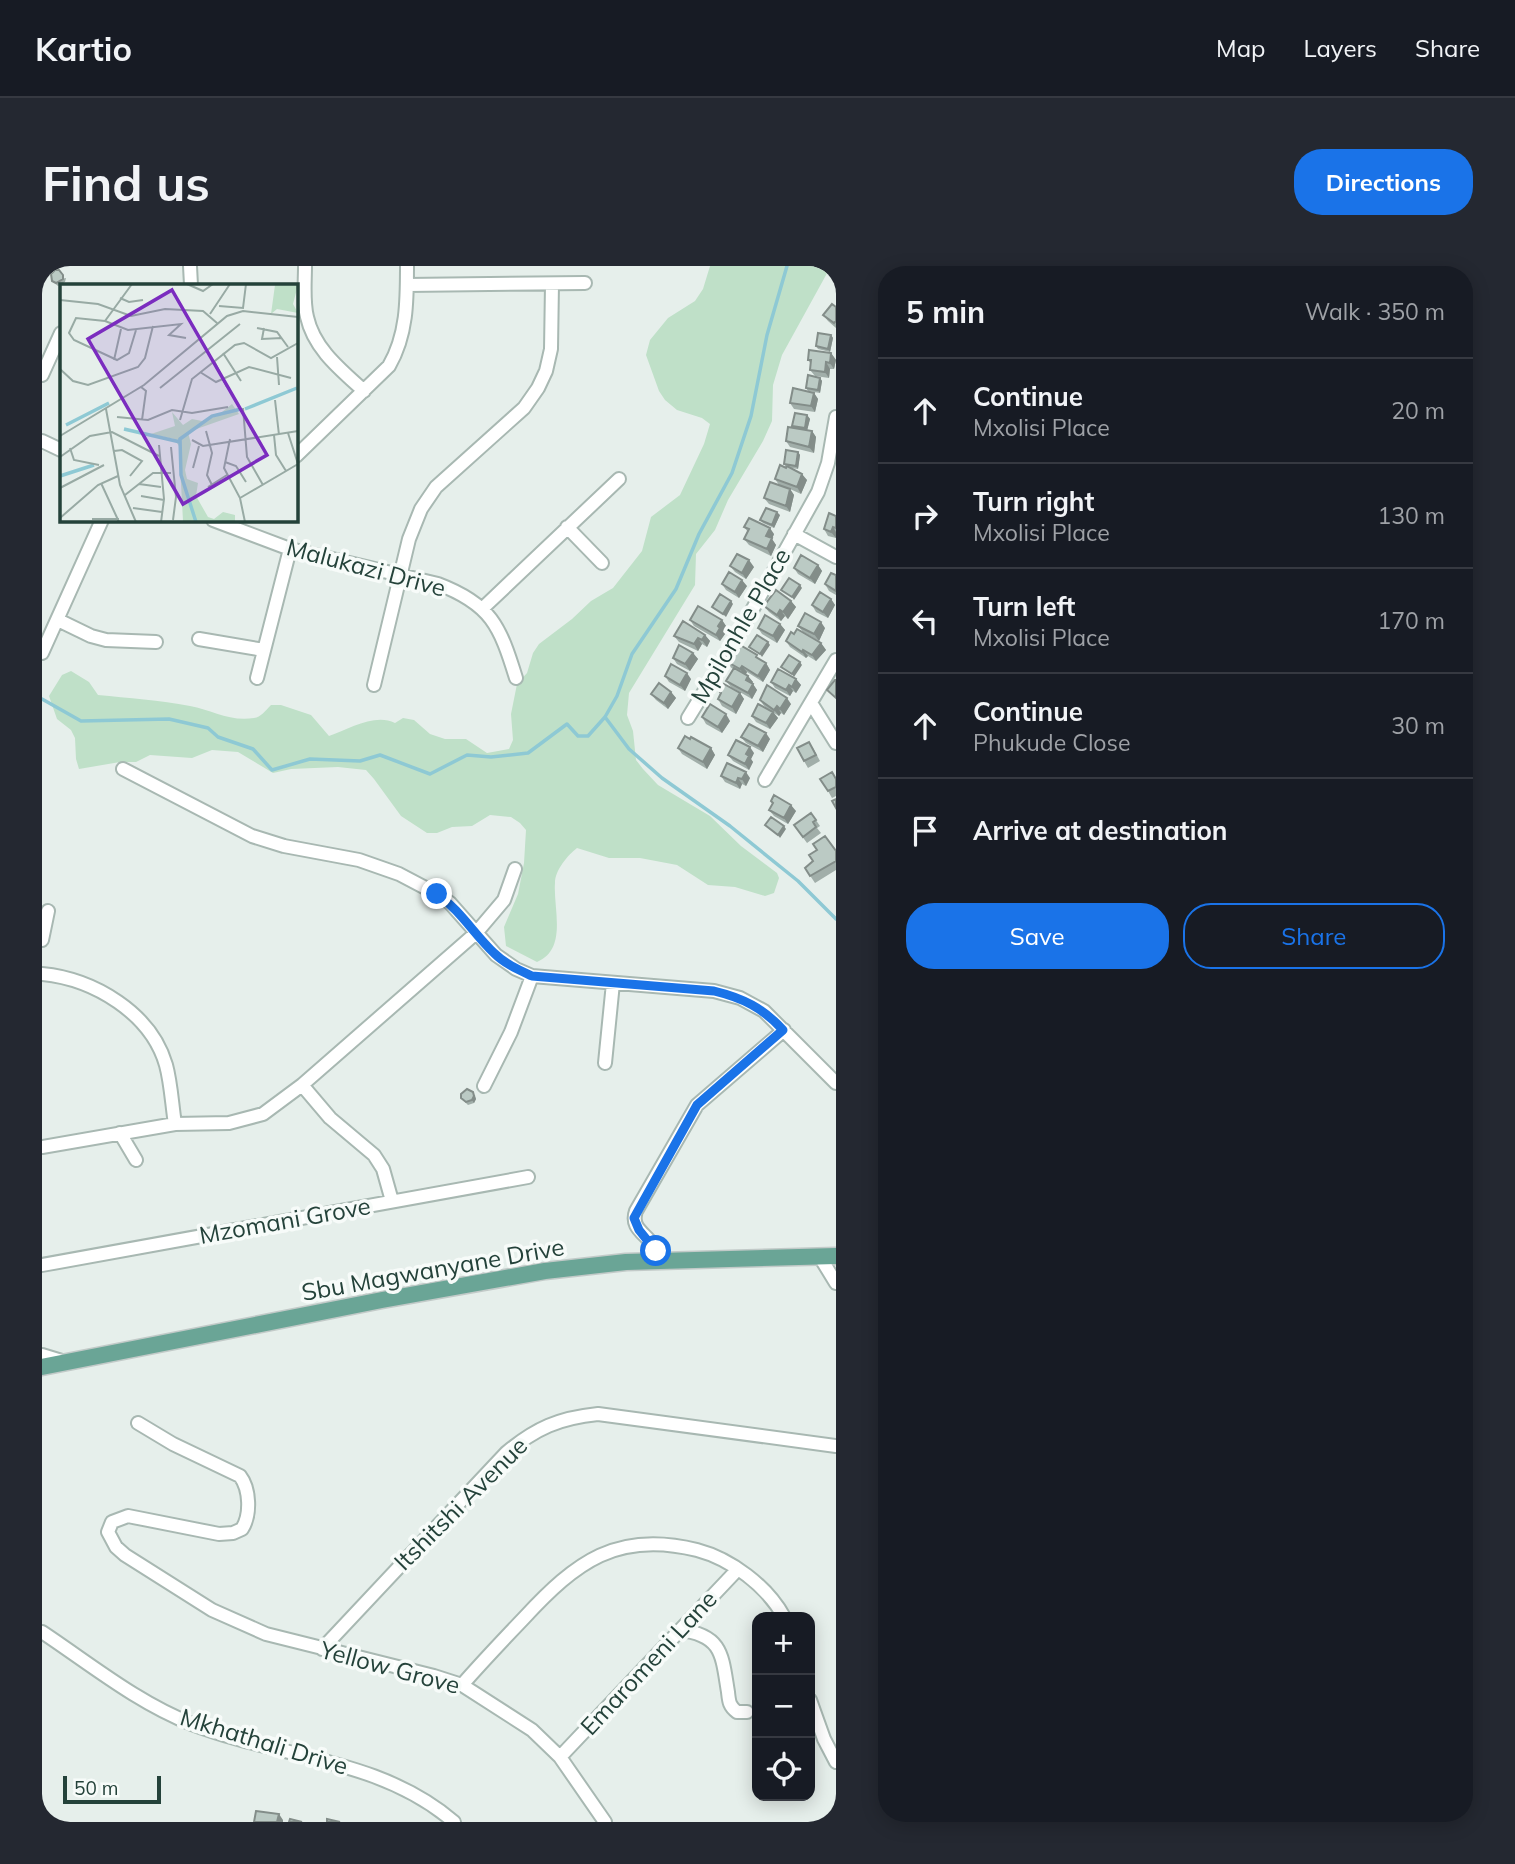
<!DOCTYPE html>
<meta charset="utf-8">
<style>
:root{--surface:#171b24;--page:#242831;--text:#f1f3f6;--muted:#9ea1a6;--line:#363941;--accent:#1a73e8}
body{margin:0;font-family:Mulish,sans-serif;background:var(--page);color:var(--text)}
.controls{position:absolute;right:21px;bottom:21px;display:grid;overflow:hidden;border-radius:14px;box-shadow:0 4px 18px #0003}
.controls button{width:63px;height:63px;display:grid;place-items:center;padding:0;border:0;border-bottom:2px solid var(--line);background:var(--surface);color:var(--text);font:35px sans-serif}
.scale{position:absolute;left:21px;bottom:18px;width:98px;box-sizing:border-box;padding-left:7px;border:4px solid #24423a;border-top:0;font-size:19px;line-height:24px;white-space:nowrap;color:#24423a;-webkit-text-stroke:5px #f7fbf9;paint-order:stroke}
.stop{position:absolute;width:21px;height:21px;margin:-16px;border:5px solid #1a73e8;border-radius:50%;background:#fff}
.stop.end{background:#1a73e8;border-color:#fff;box-shadow:0 2px 7px #0008}
.list{margin:0;padding:0;list-style:none}
h2{display:flex;justify-content:space-between;align-items:center;height:91px;margin:0;padding:0 28px;font-size:30px}
h2 small{font-size:23px;font-weight:400;color:var(--muted)}
.list li{display:grid;grid-template-columns:46px 1fr auto;gap:21px;align-items:center;box-sizing:border-box;height:105px;padding:0 28px;border-top:2px solid var(--line)}
.list b{display:block;font-size:26px;white-space:nowrap}
.list p{margin:0;font-size:23px;white-space:nowrap;color:var(--muted)}
.list em{font-size:23px;font-style:normal;color:var(--muted)}
.actions{display:flex;gap:14px;padding:21px 28px}
.actions a{flex:1;padding:16px 0;border:2px solid var(--accent);border-radius:28px;text-align:center;font-size:24px;color:var(--accent)}
.actions .main{background:var(--accent);color:#fff}
.icon{flex:none;width:38px;height:38px;fill:none;stroke:currentColor;stroke-width:2;stroke-linecap:round;stroke-linejoin:round}
.map{position:relative;flex:none;width:794px;height:1556px;overflow:hidden;border-radius:28px}
header{display:flex;align-items:center;gap:42px;box-sizing:border-box;height:98px;padding:0 35px;background:var(--surface);border-bottom:2px solid var(--line)}
header strong{font-size:33px}
nav{display:flex;gap:38px;margin-inline-start:auto;font-size:24px}
.intro{display:flex;align-items:center;justify-content:space-between;box-sizing:border-box;height:168px;padding:0 42px}
h1{margin:0;font-size:49px}
.button{padding:18px 32px;border-radius:28px;background:var(--accent);color:#fff;font-size:24px;font-weight:700}
main{display:flex;gap:42px;padding:0 42px}
aside{flex:1;background:var(--surface);border-radius:28px;box-shadow:0 4px 18px #0003}
.map>svg:first-child{display:block}
.green{fill:#bfe0c8}
.lines{fill:none;stroke-linecap:round;stroke-linejoin:round}
.stream{stroke:#8ec9d4;stroke-width:3.5}
.minor-casing{stroke:#a8b8b2;stroke-width:16}
.major-casing{stroke:#c2cac8;stroke-width:19}
.minor{stroke:#fff;stroke-width:12}
.major{stroke:#6aa596;stroke-width:16}
.wall{fill:#a1aea9}
.shaded-wall{fill:#838d89}
.building{fill:#bbcac4;stroke:#838d89;stroke-width:2}
.route{stroke:#1a73e8;stroke-width:9}
.labels{text-anchor:middle;stroke-width:7;stroke-linejoin:round;paint-order:stroke}
.street-label{font-size:24px;fill:#24423a;stroke:#f7fbf9}
.inset-river{fill:none;stroke:#8ec9d4;stroke-width:3.5}
.inset-road{fill:none;stroke:#98aaa4;stroke-width:2}
.view{fill:#7b2cbf;fill-opacity:0.15;stroke:#7b2cbf;stroke-width:3.5}
.inset-edge{fill:none;stroke:#24423a;stroke-width:3.5}
</style>
<header>
<strong>Kartio</strong>
<nav><a>Map</a><a>Layers</a><a>Share</a></nav>
</header>
<div class="intro"><h1>Find us</h1><a class="button">Directions</a></div>
<main>
<div class="map">
<svg width="794" height="1556" viewBox="0 0 794 1556">
<rect width="100%" height="100%" fill="#e6efeb"/>
<path class="green" d="M668 0H789L740 89 731 119 730 155 721 175 686 234 673 264 654 288 653 319 587 427 585 449 591 465 594 494 601 503 616 519 668 550 699 580 735 607 737 612 732 627 723 630 693 621 666 619 635 599 598 592H567L535 582C526 589 513 604 513 617 511 642 526 683 495 696L464 680 462 661 476 628 482 597 484 564 478 557 469 551 448 549 430 560 410 561 395 567H385L359 550 332 513 324 504 296 501 249 503 231 507 196 486 170 484 150 492 108 489 94 496H78L37 503 34 493 33 472 29 464 15 453 7 430 20 409 29 405 47 416 56 429C86 432 118 434 148 440 170 444 188 456 212 452 219 451 223 445 229 439H239L269 449 287 470C307 463 333 447 353 457L361 452 372 454 388 468 403 473H424L445 487 467 483 471 474 469 448 475 418 485 407 491 387 497 378 530 353 549 335 571 322 600 285 609 251 638 229 662 178 668 158 660 152 635 144 623 134 617 125 604 89 608 74 626 52 653 35 661 23Z"/>
<g class="lines">
<path class="stream" d="M0 433 39 455 127 453 166 462 176 471 211 483 230 504 268 493 318 495 338 489 388 508 425 489 449 491 486 487 525 458 536 470H546L563 451 575 430 590 388 634 323 657 268 690 207 709 150 725 69 745 0
M563 451 587 483 620 512 688 560 756 615 794 653"/>
<defs>
<path id="minor" d="M148 0 149 19
M263 0C263 16 261 35 265 51 272 83 299 104 322 125
M365 19 543 17
M0 109 19 67
M0 175 19 184
M254 190 347 100C365 69 365 35 365 0
M171 254 248 283 396 318C449 338 458 360 474 412
M525 261 560 297
M752 268 794 291
M441 342 577 213
M16 354 49 370 64 374 114 376
M157 373 222 384
M0 387 60 254
M215 412 248 283
M332 419 367 273 379 243 394 221 482 142 496 122 504 105 509 83 510 18
M769 437 794 477
M646 452 689 382 776 226 786 197 794 151
M81 503 210 570 242 580 317 594 357 608 395 628 408 637 454 689 474 703 490 710 672 725 698 732 722 745 794 817
M723 514 794 394
M0 674 6 645
M0 708C52 713 109 747 124 799 129 817 130 839 133 858
M563 797 571 717
M260 819 288 852 332 889 341 903 350 935
M442 820 469 766 490 710
M78 867 94 894
M0 881 133 858 187 857 221 848 260 819 434 667 462 634 473 603
M778 991 794 1017
M618 995C616 990 615 984 611 979 603 967 588 962 594 945L655 839 742 764
M0 999 486 911
M0 1089 23 1096
M96 1157 131 1178 198 1210C208 1223 209 1249 200 1263L191 1267 177 1268 86 1250 70 1256 66 1266 74 1281 83 1289 170 1344 224 1368 392 1410 420 1419 490 1464 518 1491 563 1556
M638 1364C681 1369 680 1390 686 1426 687 1435 687 1440 695 1446H705
M0 1366C48 1398 96 1437 150 1458 237 1492 338 1492 412 1556
M280 1383 464 1187C494 1162 517 1152 556 1148L794 1180
M420 1419C440 1396 461 1374 482 1352 534 1296 575 1264 655 1284 689 1293 725 1320 742 1351
M768 1434 782 1473 794 1496
M518 1491 696 1303"/>
<path id="major" d="M0 1101 340 1034 503 1005 584 996 794 990"/>
</defs>
<use href="#minor" class="minor-casing"/>
<use href="#major" class="major-casing"/>
<use href="#minor" class="minor"/>
<use href="#major" class="major"/>
</g>
<path class="wall" d="M24 12 23 16 16 20 10 15Z
M794 41V62L786 55 781 49Z
M789 69 791 72 788 86 776 83 774 80Z
M789 87 794 94 792 103H788L787 112 773 110 768 104 769 98 766 94Z
M778 112 780 115 778 127 766 125 764 122Z
M772 127 776 133 773 146 752 143 748 137Z
M765 149 768 153 765 164 770 165 774 171 772 187 748 181 744 175 752 162 750 160Z
M756 186 758 189 756 203 749 202 765 214 759 228 748 223 752 229 748 246 727 238 722 232 737 219 733 213 744 201 742 198Z
M738 249 732 262 721 257 718 254Z
M794 250V272L786 270 782 263Z
M702 261 732 268 730 273 734 279 729 290 707 279 702 273 706 266Z
M776 299 780 305 773 318 756 308 752 302Z
M688 300 712 301 704 313 693 306Z
M794 309V329L787 325 783 318Z
M680 318 705 320 697 332 684 324Z
M789 333 793 339 786 352 774 346 770 339Z
M749 335 754 341 746 353 743 350 739 355 727 346 722 340Z
M648 354H680L684 360 681 366 683 368 678 375 652 360Z
M738 358 743 364 735 377 720 368 716 362Z
M756 360 783 362 777 375 761 366Z
M752 368 779 377 784 384 774 395 766 390 764 392 748 381 744 375Z
M663 369 668 375 665 381 660 378 656 385 637 376 632 370Z
M651 387 656 393 648 405 635 398 631 392Z
M682 394H719L724 397 728 404 721 416 705 406 704 408 711 416 710 417 715 424 710 433 689 421 684 415 691 403 687 400Z
M623 410 649 413 643 425 627 416Z
M754 413 759 419 754 427 751 425 748 430 733 422 729 416Z
M629 426 634 432 626 443 614 434 609 428Z
M678 426 698 427 702 433 694 448 680 440 676 433 679 428Z
M718 434 749 438 742 449 739 447 737 450 732 447 736 452 728 463 714 456 710 450 727 444 722 440Z
M660 451 688 455 680 467 664 458Z
M699 471 728 473 721 486 704 477Z
M636 482H669L673 489 665 503 640 488Z
M771 482 778 495 766 502 762 495Z
M712 487 709 493 711 496 707 504 691 495 686 489Z
M679 510 708 512 704 520 700 518 698 523 683 516Z
M794 512V530L790 532 786 525Z
M729 535 754 545 746 558 732 550 727 544 731 538Z
M769 547 778 560 775 562 779 567 765 577 752 559Z
M794 585V604L773 617 763 602Z
M433 829 434 833 432 837 426 839 419 832Z"/>
<path class="shaded-wall" d="M789 69 791 72 788 86 786 83Z
M789 87 794 94 792 103 788 97Z
M784 96 788 103 787 112 783 106Z
M778 112 780 115 778 127 776 124Z
M772 127 776 133 773 146 769 140Z
M765 149 768 153 765 165 763 162Z
M770 165 774 171 772 187 767 181Z
M756 186 758 189 756 203 754 200Z
M760 208 765 214 759 228 755 221Z
M748 223 752 229 748 246 744 240Z
M735 246 738 249 732 262 730 259Z
M791 261 794 266V272L789 266Z
M728 262 732 268 730 273 734 279 729 290 725 283 724 270Z
M707 294 712 301 704 313 700 307Z
M776 299 780 305 773 318 768 312Z
M700 314 705 320 697 332 693 326Z
M758 319 760 322 752 334 750 331Z
M789 333 793 339 786 352 781 346Z
M689 335 691 338 684 351 681 348Z
M749 335 754 341 746 353 741 346Z
M738 344 743 350 739 355 735 349Z
M680 354 684 360 681 366 683 368 678 375 674 369 676 360Z
M779 356 783 362 777 375 772 368Z
M738 358 743 364 735 377 731 370Z
M663 369 668 375 665 381 660 374Z
M656 372 660 378 656 385 652 378Z
M726 376 728 379 720 391 718 388Z
M779 377 784 384 774 395 770 389Z
M761 384 766 390 764 392 760 386Z
M651 387 656 393 648 405 643 398Z
M758 396 760 399 752 411 750 408Z
M724 397 728 404 721 416 716 410Z
M700 400 705 406 703 410 698 403Z
M645 407 649 413 643 425 638 419Z
M706 410 711 416 708 420 704 414Z
M754 413 759 419 754 427 750 421Z
M711 418 715 424 710 433 706 427Z
M747 419 751 425 748 430 744 424Z
M629 426 634 432 626 443 622 437Z
M698 427 702 433 694 448 690 441Z
M745 432 749 438 742 449 738 443Z
M735 440 739 447 737 450 732 444Z
M731 446 736 452 728 463 724 457Z
M684 448 688 455 680 467 676 461Z
M724 467 728 473 721 486 716 480Z
M708 481 712 487 709 493 711 496 707 504 703 498 704 488Z
M669 482 673 489 665 503 661 496Z
M704 506 708 512 704 520 700 513Z
M696 512 700 518 698 523 694 517Z
M749 539 754 545 746 558 742 552Z
M742 560 744 563 738 572 736 569Z
M431 826 434 833 432 837 430 834Z
M237 1548 241 1554V1556H235Z"/>
<path class="building" d="M13 4H17L21 9V13L14 17 10 15 9 8Z
M790 38 794 41V55L792 57 781 49Z
M776 67 789 69 786 83 774 80Z
M767 84 789 87 788 97 784 96 783 106 768 104 769 94H766Z
M766 109 778 112 776 124 764 122Z
M751 122 772 127 769 140 748 137Z
M753 147 765 149 763 162 750 160Z
M746 161 770 165 767 181 744 175Z
M744 184 756 186 754 200 742 198Z
M738 199 744 202 745 200 760 208 755 221 733 213Z
M728 216 748 223 744 240 722 232Z
M724 242 735 246 730 259 718 254Z
M787 247 794 250V262L791 261 789 266 782 263Z
M707 252 728 262 724 270 730 272 725 283 702 273 707 263 702 261Z
M695 288 707 294 700 307 688 300Z
M759 289 776 299 768 312 752 302Z
M687 306 700 314 693 326 680 318Z
M789 307 794 309V325L783 318Z
M747 312 758 319 750 331 739 324Z
M734 324 749 335 741 346 738 344 735 349 722 340Z
M778 326 789 333 781 346 770 339Z
M678 328 689 335 681 348 670 341Z
M656 340 680 354 676 360 678 362 674 369 648 354Z
M763 347 779 356 772 368 756 360Z
M723 349 738 358 731 370 716 362Z
M641 355 663 369 660 374 656 372 652 378 632 370Z
M755 363 779 377 770 389 761 384 760 386 744 375 749 366 752 368Z
M715 369 726 376 718 388 707 381Z
M693 376 715 389 714 391 724 397 716 410 700 400 698 403 682 394Z
M637 379 651 387 643 398 631 392Z
M747 389 758 396 750 408 739 401Z
M629 398 645 407 638 419 623 410Z
M692 402 706 410 704 414 711 418 706 427 684 415Z
M736 403 754 413 750 421 747 419 744 424 729 416Z
M793 414H794V432L785 424Z
M617 417 629 426 622 437 609 428Z
M682 418 698 427 690 441 676 433 679 427 678 426Z
M725 419 745 432 738 443 735 440 732 444 718 434Z
M668 438 684 448 676 461 660 451Z
M716 438 731 446 724 457 710 450Z
M707 458 724 467 716 480 699 471Z
M643 470 648 473 649 471 669 482 661 496 636 482Z
M694 474 708 481 704 488 707 490 703 498 686 489Z
M767 476 774 489 762 495 755 482Z
M685 497 704 506 700 513 696 512 694 517 679 510Z
M790 506 794 513V521L786 525 778 513Z
M732 529 749 539 742 552 727 544 731 537 729 535Z
M794 533V542L790 535Z
M769 547 774 554 771 556 774 561 761 571 752 559Z
M729 551 742 560 736 569 723 559Z
M783 570 794 585V595L768 610 763 602 771 595 767 589 775 584 771 578Z
M425 823 431 826 432 830 430 834 424 836 419 832V828Z
M214 1545 237 1548 235 1556H212Z
M248 1553 260 1556H247Z
M285 1553 298 1556H285Z"/>
<g class="lines">
<path class="route" d="M395 628C418 644 432 668 452 687 463 698 477 704 490 710L672 725C701 732 721 742 741 764L655 839 592 952 597 964 614 985"/>
</g>
<g class="labels">
<g class="street-label">
<text transform="translate(324 302) rotate(15)" y="8">Malukazi Drive</text>
<text transform="translate(699 360) rotate(-60)" y="8">Mpilonhle Place</text>
<text transform="translate(243 955) rotate(-10)" y="8">Mzomani Grove</text>
<text transform="translate(391 1004) rotate(-10)" y="8">Sbu Magwanyane Drive</text>
<text transform="translate(419 1238) rotate(-45)" y="8">Itshitshi Avenue</text>
<text transform="translate(607 1397) rotate(-47)" y="8">Emaromeni Lane</text>
<text transform="translate(348 1402) rotate(15)" y="8">Yellow Grove</text>
<text transform="translate(222 1476) rotate(17)" y="8">Mkhathali Drive</text>
</g>
</g>
<g transform="translate(18 18)">
<rect width="238" height="238" fill="#e6efeb"/>
<path d="M215 1H238L233 20 238 29 217 25 211 30ZM172 120 179 130 128 148 131 160 125 186 127 195 138 199 136 212 148 233 154 235 163 228 175 231V237H123L119 162 114 155 91 150 115 142 112 128 123 141 132 135 142 137 157 132Z" fill="#bfe0c8"/>
<path class="inset-river" d="M185 125 237 104M6 141 49 119M64 145 120 158M0 192 34 181M136 238 121 191 120 155 152 132 181 125"/>
<path class="inset-road" d="M72 0 45 37 68 46 121 40 109 51 126 54M127 0 143 7 153 0M60 14 69 18 83 16M0 16 38 20 71 32 105 25 143 27 157 39M159 22 183 24 186 0M150 30 170 0M45 37 16 34 9 49 14 56 57 76 69 69 76 46M197 44 217 48 228 63M204 44 202 55 222 54M163 69 181 97M217 73 219 101M54 76 61 45M154 77 167 103M0 85 13 97 28 101 78 83 85 74 93 42M140 88 156 98 189 83 231 94M81 103 86 107 82 136M100 104 180 40M215 116 219 151M183 124 187 173 203 201M46 125 60 201 76 238M57 133 88 136 112 126 132 129 168 123M120 136 132 95 175 61 184 59 211 74 238 59M146 147 152 169 147 191 152 201M228 149 238 180M214 151 216 171 226 187M0 152 84 101 167 32 183 27 238 33M170 155 164 184 180 214 185 238M132 156 143 162 238 147M99 161 104 215 101 238M111 163 116 213 113 236M10 164 14 176 39 181M54 167 62 166 82 177 70 192M0 173 30 152 52 148 99 172M165 178 176 182 186 198M133 184 139 162M41 199 59 238M79 200 101 203M148 203 167 191M0 204 44 181M65 211 93 189H111M81 212 104 216M180 214 238 180M73 224 102 228M0 234 38 201 58 192M32 235H59"/>
<path class="view" d="M112 6 207 171 123 220 28 55Z"/>
<rect width="238" height="238" class="inset-edge"/>
</g>
</svg>
<div class="controls">
<button>+</button>
<button>−</button>
<button><svg class="icon" aria-label="locate" viewBox="0 0 24 24"><circle cx="12" cy="12" r="6"/><path d="M12 2v4M12 18v4M2 12h4M18 12h4"/></svg></button>
</div>
<div class="scale">50 m</div>
<div class="stop" style="left:614px;top:985px"></div>
<div class="stop end" style="left:395px;top:628px"></div>
</div>
<aside>
<h2>5 min<small>Walk · 350 m</small></h2>
<ul class="list">
<li><svg class="icon" aria-label="ahead" viewBox="0 0 24 24"><path d="M12 20V5M6 11l6-6 6 6"/></svg><div><b>Continue</b><p>Mxolisi Place</p></div><em>20 m</em></li>
<li><svg class="icon" aria-label="right" viewBox="0 0 24 24"><path d="M7 20v-9h11M14 6l5 5-5 5"/></svg><div><b>Turn right</b><p>Mxolisi Place</p></div><em>130 m</em></li>
<li><svg class="icon" aria-label="left" viewBox="0 0 24 24"><path d="M17 20v-9H6M10 6l-5 5 5 5"/></svg><div><b>Turn left</b><p>Mxolisi Place</p></div><em>170 m</em></li>
<li><svg class="icon" aria-label="ahead" viewBox="0 0 24 24"><path d="M12 20V5M6 11l6-6 6 6"/></svg><div><b>Continue</b><p>Phukude Close</p></div><em>30 m</em></li>
<li><svg class="icon" aria-label="arrive" viewBox="0 0 24 24"><path d="M6 21V4h12l-3 4 3 4H6"/></svg><div><b>Arrive at destination</b></div></li>
</ul>
<div class="actions"><a class="main">Save</a><a>Share</a></div>
</aside>
</main>
